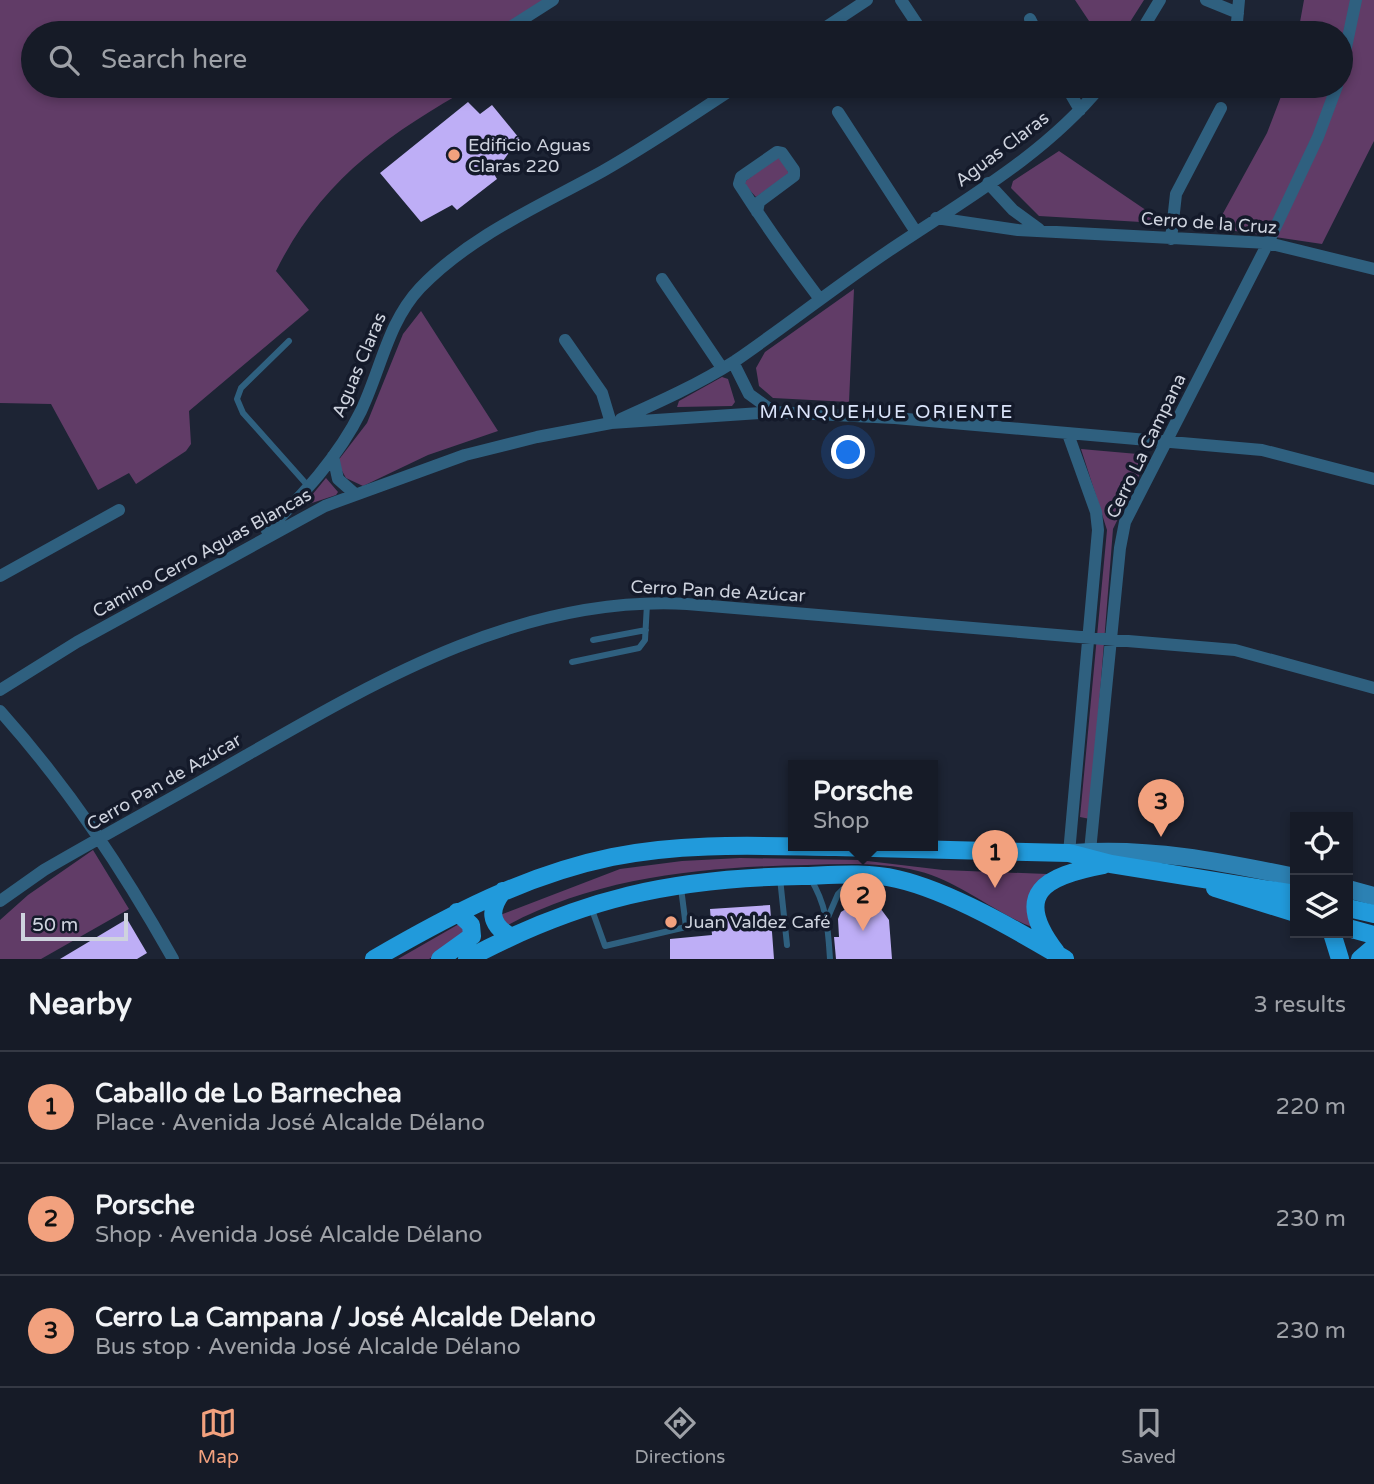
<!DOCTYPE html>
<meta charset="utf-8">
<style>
:root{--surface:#161b27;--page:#1f242f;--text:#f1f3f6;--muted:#9ea1a7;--line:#353944;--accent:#f2a17e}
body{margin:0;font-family:"Varela Round",sans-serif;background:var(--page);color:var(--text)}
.controls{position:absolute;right:21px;bottom:21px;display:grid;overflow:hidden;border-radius:0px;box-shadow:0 4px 10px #0003}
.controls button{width:63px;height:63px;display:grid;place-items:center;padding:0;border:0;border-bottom:2px solid var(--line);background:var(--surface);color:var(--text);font:35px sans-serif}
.scale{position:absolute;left:21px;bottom:18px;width:107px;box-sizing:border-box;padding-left:7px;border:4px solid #ced3de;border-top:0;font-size:19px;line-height:24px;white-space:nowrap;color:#ced3de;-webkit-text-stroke:5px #141a2a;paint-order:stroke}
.you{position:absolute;left:849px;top:453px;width:24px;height:24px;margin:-18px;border:5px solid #fff;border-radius:50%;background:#1a73e8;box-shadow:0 0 0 10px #1a73e833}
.badge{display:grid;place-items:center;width:46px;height:46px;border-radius:50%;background:var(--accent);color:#111;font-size:23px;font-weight:700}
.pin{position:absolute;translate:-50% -58px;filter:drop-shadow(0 2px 4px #0008)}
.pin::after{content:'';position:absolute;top:37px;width:24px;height:21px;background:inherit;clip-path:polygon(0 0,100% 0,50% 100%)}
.popup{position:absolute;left:788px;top:760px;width:150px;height:91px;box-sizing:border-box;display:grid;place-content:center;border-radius:0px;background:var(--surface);filter:drop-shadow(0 2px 5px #0005);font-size:23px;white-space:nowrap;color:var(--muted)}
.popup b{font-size:26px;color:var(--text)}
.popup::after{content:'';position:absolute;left:50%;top:100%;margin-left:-14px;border:14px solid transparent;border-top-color:var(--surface)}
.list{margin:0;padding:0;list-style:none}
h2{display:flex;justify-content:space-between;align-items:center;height:91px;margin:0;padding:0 28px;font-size:30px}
h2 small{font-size:23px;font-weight:400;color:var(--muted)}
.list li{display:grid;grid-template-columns:46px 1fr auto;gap:21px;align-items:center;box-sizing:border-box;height:112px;padding:0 28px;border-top:2px solid var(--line)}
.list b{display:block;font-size:26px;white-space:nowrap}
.list p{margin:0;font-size:23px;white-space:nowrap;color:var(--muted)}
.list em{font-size:23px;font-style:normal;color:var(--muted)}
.icon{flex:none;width:38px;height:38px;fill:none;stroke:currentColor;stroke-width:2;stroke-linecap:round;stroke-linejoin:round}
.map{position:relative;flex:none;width:1374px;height:959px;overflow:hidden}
.search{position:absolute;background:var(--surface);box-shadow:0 4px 10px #0003;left:21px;right:21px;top:21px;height:77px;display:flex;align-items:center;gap:18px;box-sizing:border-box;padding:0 24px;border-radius:38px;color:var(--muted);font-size:26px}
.sheet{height:427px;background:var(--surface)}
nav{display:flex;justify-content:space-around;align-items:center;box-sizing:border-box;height:98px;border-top:2px solid var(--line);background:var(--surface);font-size:19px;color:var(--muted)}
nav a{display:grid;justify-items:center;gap:4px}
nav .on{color:var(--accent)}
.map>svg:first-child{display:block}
.green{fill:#613c67}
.building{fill:#beaef6}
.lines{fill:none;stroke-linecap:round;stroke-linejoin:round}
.lane{stroke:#2f607f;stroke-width:6}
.street{stroke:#2f607f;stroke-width:12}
.secondary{stroke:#2c81b3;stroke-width:18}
.primary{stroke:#219adb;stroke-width:18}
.poi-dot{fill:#f2a17e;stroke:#141a2a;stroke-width:2.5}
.labels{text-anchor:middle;stroke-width:7;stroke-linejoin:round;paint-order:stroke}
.poi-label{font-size:18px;fill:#ced3de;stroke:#141a2a;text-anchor:start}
.street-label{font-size:18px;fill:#ced3de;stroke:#141a2a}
.neighbourhood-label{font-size:19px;letter-spacing:2px;fill:#dae4fa;stroke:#141a2a}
</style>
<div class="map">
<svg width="1374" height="959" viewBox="0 0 1374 959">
<rect width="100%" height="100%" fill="#1d2434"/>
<path class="green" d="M0 0H558L500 33H33V86H473C387 135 321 180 276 271L309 310 189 411 191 444 186 451 136 484 129 473 98 490 51 404 0 403Z
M1075 0H1144L1123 33H1097Z
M1304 0H1374V141L1322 244 1215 228 1267 133 1285 86H1341V33H1298Z
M1059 151 1159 219 1158 223 1039 216 1011 188 1013 181Z
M778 156 782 158 789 174 756 197 743 183Z
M854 289 849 402 773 398 759 386 756 368 765 352Z
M421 311 498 431 428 455 363 486 346 478 337 462 367 423 403 334Z
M722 377 728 379 735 402 732 406 677 407 679 401Z
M1081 449 1149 455 1113 529 1090 819 1080 817 1107 530Z
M326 478 338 492 336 495 303 506Z
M93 850 129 909 41 959H0V920L28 895Z
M740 858 859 860 943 870 1047 874 1032 927C993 912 959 881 918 871 882 862 844 864 807 865 705 867 600 876 508 925L500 915 620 869 682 861Z
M459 924H463L466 937 429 959H398Z"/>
<path class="building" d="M468 102 480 114 492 105 519 138 494 174 497 179 457 210 452 205 421 222 380 173Z
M868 901 878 905 889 920 892 959H836L834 937H839L838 919 841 912 857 902Z
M770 905 774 959H670V939L712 935 710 909Z
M127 919 147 953 137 959H60Z"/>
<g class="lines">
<path class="lane" d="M289 341 241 388 237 399 243 413 309 487
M593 640 646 630
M572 662 639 648 645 640 647 604
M780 878 787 945
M810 878C827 905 828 928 830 959
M591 907 605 946 686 927 681 888
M828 917 838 894 854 878"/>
<path class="street" d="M901 0 923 33
M1206 0 1238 13
M1030 19 1037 33
M501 33 553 0
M817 33 867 0
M1140 33 1160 0
M1236 33 1239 0
M1341 71 1356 0
M1066 86 1080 110
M838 112 916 232
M988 183 1013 210 1039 229
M757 212 759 202 794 176V170L782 153 777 152 741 177 739 184C764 223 791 261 819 298
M936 218 1018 230 1268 243 1374 269
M1171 239 1176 194 1221 108
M662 279 722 368
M565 340 602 393 611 423
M733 362 749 394 774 412
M621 419C659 402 699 384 735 361 786 326 835 287 887 252 961 202 1044 156 1101 86
M1068 434 1096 512 1098 530 1069 853
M333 456 338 479 355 494
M267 531C303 494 338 458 361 411 381 369 388 322 420 288 471 235 540 206 603 171 649 145 693 115 737 86
M0 576 119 510
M0 690 77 642 325 506 465 455 537 437 611 423 774 412 895 418 1262 450 1374 479
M0 711C69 788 123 870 173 959
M1090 851 1120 548 1125 522 1268 243 1318 137 1337 86
M0 901 44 870C111 831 180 794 247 755 383 677 525 595 687 604L1235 650 1374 688"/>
<path class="secondary" d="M1074 853C1149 847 1222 862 1295 877
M1348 889 1374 896"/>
<path class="primary" d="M1215 888 1295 913
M503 891C489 909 489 924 510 936
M1348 908 1374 914
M1348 928 1374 935
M1332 933 1340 959
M1056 952C1011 893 1045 876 1104 865
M374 959C450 915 525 875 612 857 685 842 761 846 835 847 913 849 991 851 1069 853L1111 864 1295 894
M440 959 472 936 471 925 457 912
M467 959C581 898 673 878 802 876 834 875 866 872 897 879 950 891 1018 931 1065 959
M1360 959 1374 947"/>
</g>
<g class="poi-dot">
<circle cx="454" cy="155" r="7"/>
<circle cx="671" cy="922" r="7"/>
</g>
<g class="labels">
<g class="poi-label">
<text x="468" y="151">Edificio Aguas<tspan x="468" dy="21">Claras 220</tspan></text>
<text x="685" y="928">Juan Valdez Café</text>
</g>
<g class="street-label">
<text transform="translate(1002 149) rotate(-37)" y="6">Aguas Claras</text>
<text transform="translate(1209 223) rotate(4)" y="6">Cerro de la Cruz</text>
<text transform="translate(359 365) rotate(-67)" y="6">Aguas Claras</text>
<text transform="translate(1146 446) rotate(-64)" y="6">Cerro La Campana</text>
<text transform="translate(202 553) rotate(-29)" y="6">Camino Cerro Aguas Blancas</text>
<text transform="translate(718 591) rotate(3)" y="6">Cerro Pan de Azúcar</text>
<text transform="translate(164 782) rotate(-30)" y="6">Cerro Pan de Azúcar</text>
</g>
<g class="neighbourhood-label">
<text x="887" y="418">MANQUEHUE ORIENTE</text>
</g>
</g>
</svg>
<div class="controls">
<button><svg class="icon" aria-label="locate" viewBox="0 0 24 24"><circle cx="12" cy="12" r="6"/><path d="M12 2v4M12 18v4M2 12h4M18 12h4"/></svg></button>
<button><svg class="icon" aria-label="layers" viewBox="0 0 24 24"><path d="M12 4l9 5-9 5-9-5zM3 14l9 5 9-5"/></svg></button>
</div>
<div class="scale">50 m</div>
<div class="you"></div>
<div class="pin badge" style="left:995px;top:888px">1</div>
<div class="pin badge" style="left:863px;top:931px">2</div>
<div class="popup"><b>Porsche</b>Shop</div>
<div class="pin badge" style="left:1161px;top:837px">3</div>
<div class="search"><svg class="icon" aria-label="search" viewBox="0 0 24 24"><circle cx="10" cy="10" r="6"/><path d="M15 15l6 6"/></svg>Search here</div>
</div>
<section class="sheet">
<h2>Nearby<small>3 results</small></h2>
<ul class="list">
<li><span class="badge">1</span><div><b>Caballo de Lo Barnechea</b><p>Place · Avenida José Alcalde Délano</p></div><em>220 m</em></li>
<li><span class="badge">2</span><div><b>Porsche</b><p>Shop · Avenida José Alcalde Délano</p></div><em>230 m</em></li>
<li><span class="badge">3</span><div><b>Cerro La Campana / José Alcalde Delano</b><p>Bus stop · Avenida José Alcalde Délano</p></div><em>230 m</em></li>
</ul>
</section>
<nav>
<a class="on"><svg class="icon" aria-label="map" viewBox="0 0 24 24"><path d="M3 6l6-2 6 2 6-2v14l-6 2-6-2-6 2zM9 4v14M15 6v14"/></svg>Map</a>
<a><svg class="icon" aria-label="directions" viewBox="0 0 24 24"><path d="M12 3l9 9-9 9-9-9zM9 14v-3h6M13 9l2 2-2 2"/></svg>Directions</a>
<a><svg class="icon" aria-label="saved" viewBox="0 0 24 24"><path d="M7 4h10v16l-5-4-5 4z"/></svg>Saved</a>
</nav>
